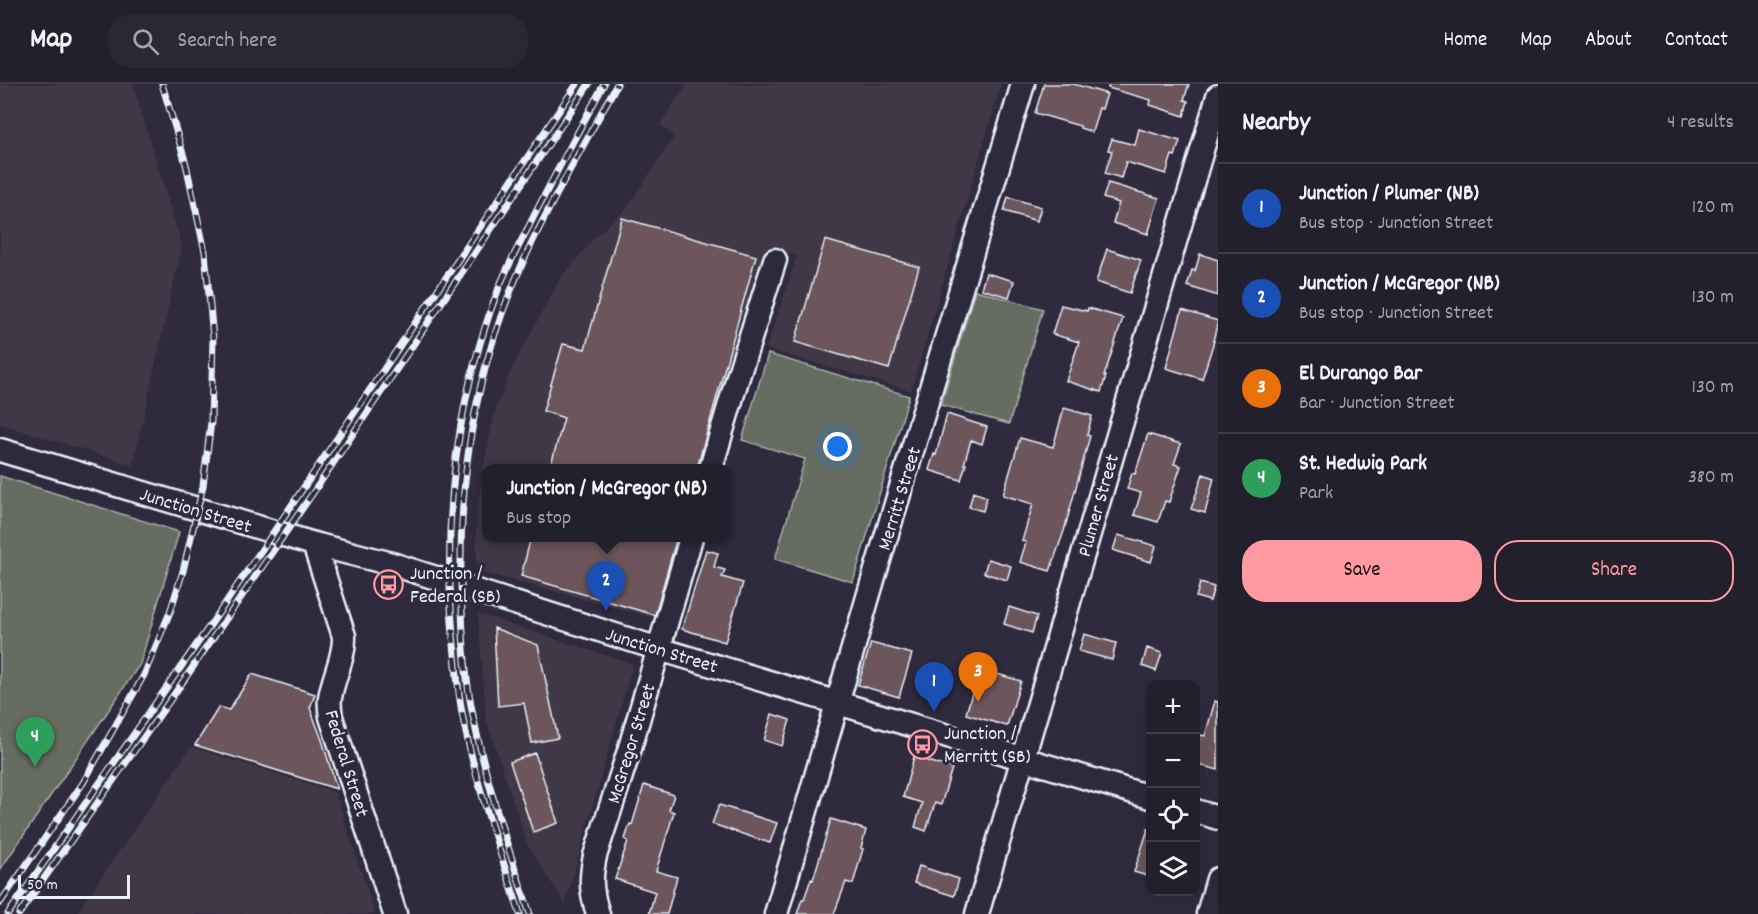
<!DOCTYPE html>
<meta charset="utf-8">
<style>
:root{--surface:#23202e;--page:#2b2836;--text:#f1f3f6;--muted:#a3a3aa;--line:#403e4a;--accent:#ff9aa2}
body{margin:0;font-family:Dekko,sans-serif;background:var(--page);color:var(--text)}
.controls{position:absolute;right:18px;bottom:18px;display:grid;overflow:hidden;border-radius:12px;box-shadow:0 6px 24px #0002}
.controls button{width:54px;height:54px;display:grid;place-items:center;padding:0;border:0;border-bottom:2px solid var(--line);background:var(--surface);color:var(--text);font:30px sans-serif}
.scale{position:absolute;left:18px;bottom:15px;width:112px;box-sizing:border-box;padding-left:6px;border:3px solid #e8f1f8;border-top:0;font-size:16px;line-height:21px;white-space:nowrap;color:#e8f1f8;-webkit-text-stroke:4px #2f2a3d;paint-order:stroke}
.you{position:absolute;left:838px;top:363px;width:21px;height:21px;margin:-15px;border:4px solid #fff;border-radius:50%;background:#1a73e8;box-shadow:0 0 0 9px #1a73e833}
.badge{display:grid;place-items:center;width:39px;height:39px;border-radius:50%;background:var(--accent);color:#fff;font-size:20px;font-weight:700}
.pin{position:absolute;translate:-50% -50px;filter:drop-shadow(0 2px 3px #0008)}
.pin::after{content:'';position:absolute;top:32px;width:21px;height:18px;background:inherit;clip-path:polygon(0 0,100% 0,50% 100%)}
.popup{position:absolute;left:482px;top:380px;width:249px;height:78px;box-sizing:border-box;display:grid;place-content:center;border-radius:12px;background:var(--surface);filter:drop-shadow(0 2px 4px #0005);font-size:20px;white-space:nowrap;color:var(--muted)}
.popup b{font-size:22px;color:var(--text)}
.popup::after{content:'';position:absolute;left:50%;top:100%;margin-left:-12px;border:12px solid transparent;border-top-color:var(--surface)}
.list{margin:0;padding:0;list-style:none}
h2{display:flex;justify-content:space-between;align-items:center;height:78px;margin:0;padding:0 24px;font-size:26px}
h2 small{font-size:20px;font-weight:400;color:var(--muted)}
.list li{display:grid;grid-template-columns:39px 1fr auto;gap:18px;align-items:center;box-sizing:border-box;height:90px;padding:0 24px;border-top:2px solid var(--line)}
.list b{display:block;font-size:22px;white-space:nowrap}
.list p{margin:0;font-size:20px;white-space:nowrap;color:var(--muted)}
.list em{font-size:20px;font-style:normal;color:var(--muted)}
.actions{display:flex;gap:12px;padding:18px 24px}
.actions a{flex:1;padding:14px 0;border:2px solid var(--accent);border-radius:24px;text-align:center;font-size:21px;color:var(--accent)}
.actions .main{background:var(--accent);color:#111}
.icon{flex:none;width:33px;height:33px;fill:none;stroke:currentColor;stroke-width:2;stroke-linecap:round;stroke-linejoin:round}
.map{position:relative;flex:none;width:1218px;height:830px;overflow:hidden}
header{display:flex;align-items:center;gap:36px;box-sizing:border-box;height:84px;padding:0 30px;background:var(--surface);border-bottom:2px solid var(--line)}
header strong{font-size:28px}
nav{display:flex;gap:33px;margin-inline-start:auto;font-size:21px}
.search{width:420px;height:54px;background:var(--page);display:flex;align-items:center;gap:15px;box-sizing:border-box;padding:0 21px;border-radius:24px;color:var(--muted);font-size:22px}
main{display:flex}
aside{flex:1;background:var(--surface)}
.map>svg:first-child{display:block}
.built{fill:#413746}
.green{fill:#666c5f;stroke:#a7aeac;stroke-width:1.5}
.building{fill:#6c565b;stroke:#e8f1f8;stroke-width:1.5}
.lines{fill:none;stroke-linecap:round;stroke-linejoin:round}
.minor-casing{stroke:#e8f1f8;stroke-width:27}
.minor{stroke:#2f2a3d;stroke-width:22}
.rail-casing{stroke:#e8f1f8;stroke-width:7}
.rail{stroke:#2f2a3d;stroke-width:4.5;stroke-dasharray:14;stroke-linecap:butt}
.labels{text-anchor:middle;stroke-width:6;stroke-linejoin:round;paint-order:stroke}
.street-label{font-size:20px;fill:#e8f1f8;stroke:#2f2a3d}
.poi-label{font-size:20px;fill:#e8f1f8;stroke:#2f2a3d;text-anchor:start}
</style>
<header>
<strong>Map</strong>
<div class="search"><svg class="icon" aria-label="search" viewBox="0 0 24 24"><circle cx="10" cy="10" r="6"/><path d="M15 15l6 6"/></svg>Search here</div>
<nav><a>Home</a><a>Map</a><a>About</a><a>Contact</a></nav>
</header>
<main>
<div class="map">
<svg width="1218" height="830" viewBox="0 0 1218 830">
<rect width="100%" height="100%" fill="#2f2a3d"/>
<filter id="ink" filterUnits="userSpaceOnUse"><feTurbulence type="fractalNoise" baseFrequency=".0167" numOctaves="2"/><feDisplacementMap in="SourceGraphic" scale="12" xChannelSelector="R" yChannelSelector="G"/><feConvolveMatrix kernelMatrix="1 2 1 2 8 2 1 2 1" color-interpolation-filters="sRGB"/></filter>
<g filter="url(#ink)">
<path class="built" d="M0 0H133L182 162 133 381 0 340Z
M687 0H1001L911 307 766 265 797 172 772 165 704 384H486V454H683L658 535 477 487 476 434 485 375 495 327 511 286 559 196 596 152 626 125 674 53 660 40Z
M478 530 633 580 565 820 527 760 486 634Z
M191 663 335 708 375 830H76Z"/>
<path class="green" d="M975 206 1043 225 1009 340 941 321Z
M768 270 909 312 853 498 775 475 805 375 742 356Z
M0 392 179 448 140 580 0 786Z"/>
<path class="building" d="M1044 0H1074L1107 10 1102 25 1099 24 1092 48 1080 44V42L1035 29Z
M1109 0H1189L1184 16 1188 17 1184 32 1150 21 1151 16 1108 4Z
M1139 45 1180 57 1175 72 1172 71 1166 90 1126 78 1121 94 1105 89 1112 67 1108 66 1112 55 1135 61Z
M1108 99 1159 114 1148 150 1113 139 1119 119 1103 114Z
M1008 113 1041 123 1037 137 1004 127Z
M622 134 756 172 697 384H550L564 334 543 327 563 260 585 265Z
M825 156 919 183 889 285 795 258Z
M1107 165 1141 176 1130 209 1096 198Z
M1200 170 1218 176V212L1187 202 1192 186 1195 187Z
M986 189 1014 197 1009 213 981 205Z
M1061 221 1087 227 1088 224 1123 234 1104 292H1106L1101 308 1066 297 1079 258 1052 250Z
M1182 226 1218 237 1213 257H1214L1202 295 1166 284Z
M1064 324 1092 332 1087 351 1090 352 1064 447 1050 487 1020 478 1026 458 1022 457 1033 420 1003 411 1020 354 1053 363Z
M947 330 987 343 982 360 971 356 964 380H966L961 396 929 386 934 370 936 371Z
M1148 350 1181 360 1174 380 1181 382 1169 418 1165 417 1158 438 1134 431 1141 409 1127 405 1132 389 1135 390Z
M1203 390 1214 394 1205 429 1191 425Z
M973 408 987 413 983 427 969 423Z
M1118 451 1156 462 1151 478 1113 466Z
M531 453H677L655 531 521 492Z
M706 466 718 469 714 483 725 486 722 493 743 499 725 558 682 545Z
M988 475 1011 482 1007 496 984 489Z
M1200 499 1214 503 1210 517 1196 513Z
M1009 523 1037 532 1032 549 1004 540Z
M494 544 538 561 558 654 532 659 524 619 498 622Z
M1084 550 1116 559 1112 576 1079 567Z
M871 559 912 570 899 613 858 601Z
M1147 564 1162 569 1156 587 1142 582Z
M990 588 1021 597 1007 642 966 630 975 599 986 602Z
M252 590 315 610 310 624 322 656 337 705 195 661 219 623 229 626Z
M1215 617 1218 618V686L1196 680V667L1200 651 1205 652Z
M772 630 790 636 782 662 764 656Z
M535 669 558 739 533 748 510 678Z
M914 673 952 684 941 721 935 719 926 747 915 743 922 719 903 713Z
M644 701 674 711 669 726 674 728 656 787 677 793 667 830H649L655 808 615 795 628 757 625 755 630 740 632 741Z
M719 721 777 739 770 759 712 740Z
M831 735 866 746 861 764 863 765 853 800 846 798 834 830H797L802 815H804L811 795 813 796Z
M1148 745 1150 746V793L1134 788Z
M919 782 959 795 954 812 914 799Z"/>
<g class="lines">
<defs>
<path id="minor" d="M0 366 314 460 392 480 659 565 1150 713
M711 384 737 296 775 176
M314 460 344 552C345 573 333 593 330 614 329 620 330 627 331 633L395 830
M1196 727 1218 734
M598 830C591 808 590 795 595 772L629 667 691 454
M776 830 870 506 1023 0
M977 830 1218 12
M1208 830 1218 795"/>
</defs>
<use href="#minor" class="minor-casing"/>
<use href="#minor" class="minor"/>
<defs>
<path id="rail" d="M0 819 83 699 144 591 170 528 183 487 203 402 211 338 213 254 205 168 186 80 162 0
M8 830 218 530 577 0
M19 830 175 609 317 403 589 0
M520 830C500 767 477 704 464 639 459 616 457 594 455 571 441 445 454 319 500 201 508 182 518 163 528 144 552 95 578 48 604 0
M530 830C507 761 484 692 471 621 465 589 463 557 462 526 457 424 468 323 503 227 532 148 577 74 617 0"/>
</defs>
<use href="#rail" class="rail-casing"/>
<use href="#rail" class="rail"/>
</g>
</g>
<defs>
<symbol id="bus-ring" viewBox="-11 -11 22 22"><circle r="9.5" fill="#2f2a3d" stroke="#ff9aa2" stroke-width="1.5"/><path d="M-5-6H5V4H4V6H2V4H-2V6H-4V4H-5ZM-3.5-4V0h7V-4ZM-3.5 1.2v1.5H-2V1.2ZM2 1.2v1.5H3.5V1.2Z" fill="#ff9aa2"/></symbol>
</defs>
<g fill-rule="evenodd">
<use href="#bus-ring" x="372" y="484" width="33" height="33"/>
<use href="#bus-ring" x="906" y="644" width="33" height="33"/>
</g>
<g class="labels">
<g class="street-label">
<text transform="translate(898 414) rotate(-73)" y="7">Merritt Street</text>
<text transform="translate(1097 421) rotate(-74)" y="7">Plumer Street</text>
<text transform="translate(196 425) rotate(17)" y="7">Junction Street</text>
<text transform="translate(662 565) rotate(17)" y="7">Junction Street</text>
<text transform="translate(630 659) rotate(-73)" y="7">McGregor Street</text>
<text transform="translate(348 679) rotate(73)" y="7">Federal Street</text>
</g>
<g class="poi-label">
<text x="410" y="495">Junction /<tspan x="410" dy="23">Federal (SB)</tspan></text>
<text x="944" y="655">Junction /<tspan x="944" dy="23">Merritt (SB)</tspan></text>
</g>
</g>
</svg>
<div class="controls">
<button>+</button>
<button>−</button>
<button><svg class="icon" aria-label="locate" viewBox="0 0 24 24"><circle cx="12" cy="12" r="6"/><path d="M12 2v4M12 18v4M2 12h4M18 12h4"/></svg></button>
<button><svg class="icon" aria-label="layers" viewBox="0 0 24 24"><path d="M12 4l9 5-9 5-9-5zM3 14l9 5 9-5"/></svg></button>
</div>
<div class="scale">50 m</div>
<div class="you"></div>
<div class="pin badge" style="left:934px;top:628px;background:#1a4fb4">1</div>
<div class="pin badge" style="left:606px;top:527px;background:#1a4fb4">2</div>
<div class="popup"><b>Junction / McGregor (NB)</b>Bus stop</div>
<div class="pin badge" style="left:978px;top:618px;background:#e8710a">3</div>
<div class="pin badge" style="left:35px;top:683px;background:#2e9e5b">4</div>
</div>
<aside>
<h2>Nearby<small>4 results</small></h2>
<ul class="list">
<li><span class="badge" style="background:#1a4fb4">1</span><div><b>Junction / Plumer (NB)</b><p>Bus stop · Junction Street</p></div><em>120 m</em></li>
<li><span class="badge" style="background:#1a4fb4">2</span><div><b>Junction / McGregor (NB)</b><p>Bus stop · Junction Street</p></div><em>130 m</em></li>
<li><span class="badge" style="background:#e8710a">3</span><div><b>El Durango Bar</b><p>Bar · Junction Street</p></div><em>130 m</em></li>
<li><span class="badge" style="background:#2e9e5b">4</span><div><b>St. Hedwig Park</b><p>Park</p></div><em>380 m</em></li>
</ul>
<div class="actions"><a class="main">Save</a><a>Share</a></div>
</aside>
</main>
